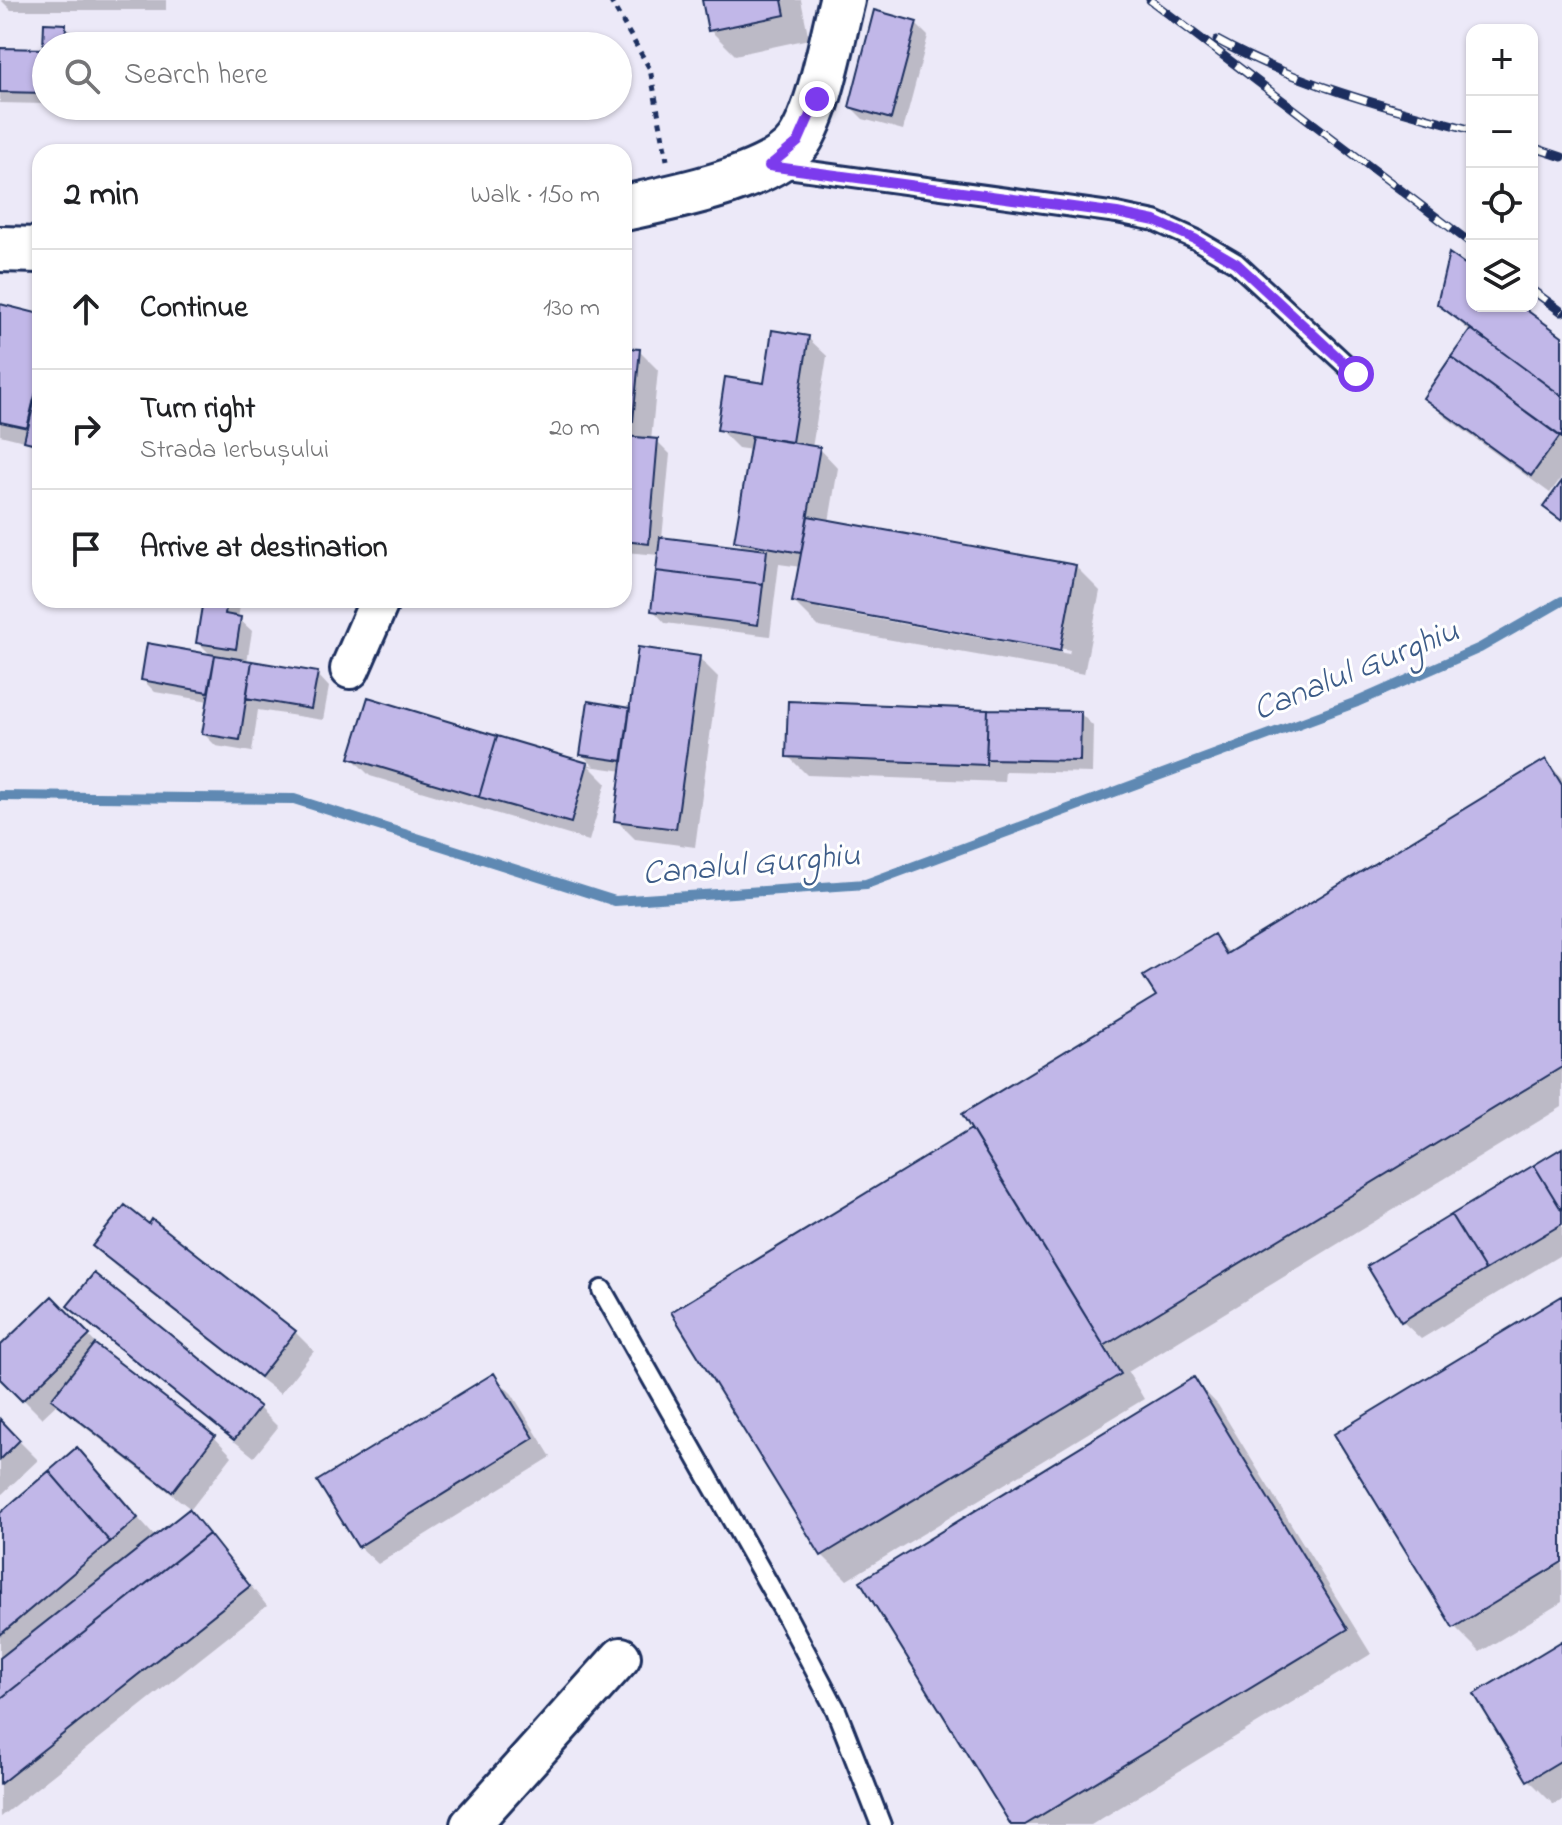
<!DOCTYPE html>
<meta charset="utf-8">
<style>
:root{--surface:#fff;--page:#f2f2f2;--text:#202124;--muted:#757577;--line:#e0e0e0}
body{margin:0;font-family:"Indie Flower",sans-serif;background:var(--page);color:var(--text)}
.controls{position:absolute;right:24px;top:24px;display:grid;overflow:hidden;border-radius:16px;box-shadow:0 2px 6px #0004}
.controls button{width:72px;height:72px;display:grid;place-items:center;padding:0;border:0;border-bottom:2px solid var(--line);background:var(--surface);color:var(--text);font:40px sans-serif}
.stop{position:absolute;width:24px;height:24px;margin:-18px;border:6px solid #7c3aed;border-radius:50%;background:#fff}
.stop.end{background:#7c3aed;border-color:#fff;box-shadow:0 2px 8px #0008}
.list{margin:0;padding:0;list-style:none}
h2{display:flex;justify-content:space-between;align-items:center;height:104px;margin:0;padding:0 32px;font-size:34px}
h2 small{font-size:26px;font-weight:400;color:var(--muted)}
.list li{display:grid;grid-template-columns:52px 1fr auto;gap:24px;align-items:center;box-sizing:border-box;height:120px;padding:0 32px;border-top:2px solid var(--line)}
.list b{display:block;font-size:30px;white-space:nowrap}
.list p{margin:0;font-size:26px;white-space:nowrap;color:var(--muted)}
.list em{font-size:26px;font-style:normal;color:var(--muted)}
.icon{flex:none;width:44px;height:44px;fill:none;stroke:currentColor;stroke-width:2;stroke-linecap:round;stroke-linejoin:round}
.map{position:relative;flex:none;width:1562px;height:1825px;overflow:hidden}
.search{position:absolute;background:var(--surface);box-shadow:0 2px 6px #0004;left:32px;top:32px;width:600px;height:88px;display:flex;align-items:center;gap:20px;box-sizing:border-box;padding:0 28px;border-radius:44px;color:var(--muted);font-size:30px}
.panel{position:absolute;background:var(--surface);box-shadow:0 2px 6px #0004;left:32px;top:144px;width:600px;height:464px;border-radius:24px}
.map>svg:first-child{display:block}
.shadow{fill:#0003;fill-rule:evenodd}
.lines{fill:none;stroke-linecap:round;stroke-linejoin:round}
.stream{stroke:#5f89b3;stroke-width:10}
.building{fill:#c1b7e8;stroke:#1b2f5e;stroke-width:2}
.service-casing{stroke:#1b2f5e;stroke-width:24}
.minor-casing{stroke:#1b2f5e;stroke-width:44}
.secondary-casing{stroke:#1b2f5e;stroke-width:50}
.path{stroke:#1b2f5e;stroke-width:5;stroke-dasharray:6 6;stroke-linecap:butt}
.service{stroke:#fff;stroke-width:18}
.minor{stroke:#fff;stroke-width:38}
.secondary{stroke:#fff;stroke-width:44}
.rail-casing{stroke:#1b2f5e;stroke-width:9}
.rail{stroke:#fff;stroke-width:6;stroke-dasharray:18;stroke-linecap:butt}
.route{stroke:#7c3aed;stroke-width:10}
.labels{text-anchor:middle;stroke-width:6;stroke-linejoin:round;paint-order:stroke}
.water-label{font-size:34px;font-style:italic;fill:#3d5c88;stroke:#fff}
</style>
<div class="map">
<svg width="1562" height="1825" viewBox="0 0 1562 1825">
<rect width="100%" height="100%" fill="#ece9f8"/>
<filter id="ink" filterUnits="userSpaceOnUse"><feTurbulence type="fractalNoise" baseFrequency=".0125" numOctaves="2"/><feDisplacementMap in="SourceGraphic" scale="16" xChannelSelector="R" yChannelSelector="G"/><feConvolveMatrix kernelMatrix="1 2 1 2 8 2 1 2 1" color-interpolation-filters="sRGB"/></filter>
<g filter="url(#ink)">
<path class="shadow" d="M1 0H166V10H11Z
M704 0H801L809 39 735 55 710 30Z
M916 24 928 36 903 130 863 119 851 107Z
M46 25 65 26 71 31V46H46V49Z
M0 50 46 51V104L0 103Z
M1472 272V306H1518L1562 338V477L1550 493 1444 416 1425 397 1471 333 1439 303Z
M0 306 40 316V448L28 442 0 435Z
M808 338 827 356 812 448 820 449 838 468 829 522 1075 566 1100 591 1084 674 819 627 794 602 801 567 779 564 770 636 665 623 653 610 660 555 624 552V350L639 351 658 370 651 441H657L670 454 662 539 745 549 736 540 752 450 738 448 719 429 765 385ZM820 605 1070 650 1069 654 820 609Z
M205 600H241L238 618 252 631 247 662 317 674 329 687 323 720 258 710 252 752 216 746 204 734 209 701 155 692 143 680 212 656 198 642Z
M699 658 718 677 695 847 635 839 616 820 623 771 589 766 606 783 589 841 370 776 351 757 369 700 594 766 582 755Z
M1080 713 1093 726 1092 773 1005 771 1004 782 807 775 788 756Z
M1546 762 1562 778V1107L1128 1372 1144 1399 847 1580 822 1555 674 1312 974 1130 1159 997 1213 936 1230 953Z
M1562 1150V1254L1421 1339 1402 1321Z
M153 1222 295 1332 314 1351 280 1394 114 1265 95 1246 149 1227Z
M94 1276 259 1408 278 1427 254 1457 88 1324 69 1306Z
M1562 1298V1602L1480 1652 1455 1627 1337 1435Z
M52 1299 107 1355 214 1437 232 1456 191 1509 73 1418 58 1403 42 1418 0 1376V1349Z
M493 1375 512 1394 551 1457 378 1564 359 1546Z
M1194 1380 1218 1405 1371 1654 1091 1825H1013Z
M0 1422 38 1460 0 1496Z
M77 1450 156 1538 189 1512 207 1531 267 1606 0 1817V1516Z
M1562 1643V1800L1554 1805 1529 1780 1477 1695Z"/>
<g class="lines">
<path class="stream" d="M0 796 294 799 615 901 866 884 1357 702 1480 648 1562 601"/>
</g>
<path class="building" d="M702 0H782L785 15 708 31Z
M874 10 917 22 891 119 849 107Z
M44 23 66 24 65 46H46V49H43Z
M0 48 46 49V93L0 92Z
M1449 253 1472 269V306H1521L1562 336V396L1437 304Z
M0 304 40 314V378L28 428 0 422Z
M1471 329 1562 396V438L1451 357Z
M772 330 809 336 792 442 717 430 725 377 764 383Z
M624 348 640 349 633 421H624Z
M1451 357 1560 436 1531 476 1423 398Z
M38 385H40V405L33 403Z
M33 403 40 405V445L24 441Z
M624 436 658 439 649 544 624 541Z
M752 436 820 447 801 553 734 541Z
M1562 481V521L1543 507Z
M808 516 1076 565 1060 651 792 602Z
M660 537 767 550 763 584 656 571Z
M656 571 763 584 758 625 651 611Z
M203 600H227L225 614 241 617 236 649 196 643Z
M147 643 215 655 208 692 141 680Z
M638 647 700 656 676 829 614 821Z
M215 655 252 661 240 740 202 734Z
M252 661 318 672 311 709 246 698Z
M368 697 497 736 479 797 349 758Z
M588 701 630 708 623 761 580 755Z
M788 701 988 709 986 765 786 757Z
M988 709 1081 711 1080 761 986 759Z
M497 736 588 763 571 823 479 797Z
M1546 759 1562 785V1067L1104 1346 962 1114 1156 996 1143 976 1214 934 1226 954Z
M971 1129 1121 1374 821 1556 671 1312Z
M1562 1148V1211L1534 1165Z
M1534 1165 1562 1211V1224L1485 1270 1451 1215Z
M125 1205 149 1224 152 1219 296 1331 260 1377 92 1246Z
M1451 1215 1485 1270 1401 1322 1367 1266Z
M94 1273 260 1407 234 1440 67 1306Z
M52 1296 90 1335 22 1401 0 1379V1346Z
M1562 1296V1562L1453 1628 1334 1434Z
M95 1344 215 1436 172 1492 51 1399Z
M494 1373 534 1438 358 1547 317 1481Z
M1194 1377 1348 1629 1025 1825H1011L860 1581Z
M0 1419 20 1440 0 1460Z
M77 1447 138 1518 110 1542 49 1471Z
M49 1471 110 1542 0 1635V1513Z
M189 1509 209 1534 0 1699V1658Z
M209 1534 250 1586 0 1784V1699Z
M1562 1641V1760L1527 1781 1474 1694Z"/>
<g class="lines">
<defs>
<path id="service" d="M780 167 1117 213 1155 221 1195 239 1236 263 1356 374
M602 1290 786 1615 836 1710 881 1825"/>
<path id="minor" d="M350 669 380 600
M470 1825 621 1657"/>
<path id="secondary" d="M624 208C669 198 773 179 799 141 820 109 832 39 842 0
M0 249 40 250"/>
</defs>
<use href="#service" class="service-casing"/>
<use href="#minor" class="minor-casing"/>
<use href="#secondary" class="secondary-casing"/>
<path class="path" d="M610 0 650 69 667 160"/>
<use href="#service" class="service"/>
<use href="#minor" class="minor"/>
<use href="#secondary" class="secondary"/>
<defs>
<path id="rail" d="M1150 0 1472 244
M1217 40C1297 84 1385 107 1472 130
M1532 147 1562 157
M1532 290 1562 312"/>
</defs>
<use href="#rail" class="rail-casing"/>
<use href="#rail" class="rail"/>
</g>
</g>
<g class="lines" filter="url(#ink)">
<path class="route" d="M817 99 798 142 769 166 1117 213 1155 221 1195 239 1236 263 1356 374"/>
</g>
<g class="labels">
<g class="water-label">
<text transform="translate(1355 668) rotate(-22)" y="12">Canalul Gurghiu</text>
<text transform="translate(751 862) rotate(-5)" y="12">Canalul Gurghiu</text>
</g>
</g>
</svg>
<div class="controls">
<button>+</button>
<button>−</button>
<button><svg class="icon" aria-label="locate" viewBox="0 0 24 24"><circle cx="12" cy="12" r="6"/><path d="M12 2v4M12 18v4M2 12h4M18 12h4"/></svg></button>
<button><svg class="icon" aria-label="layers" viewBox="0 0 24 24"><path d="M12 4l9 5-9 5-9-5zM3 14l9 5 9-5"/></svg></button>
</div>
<div class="stop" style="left:1356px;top:374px"></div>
<div class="stop end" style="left:817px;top:99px"></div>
<div class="search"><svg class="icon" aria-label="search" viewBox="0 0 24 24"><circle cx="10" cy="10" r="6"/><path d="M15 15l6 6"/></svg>Search here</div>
<section class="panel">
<h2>2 min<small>Walk · 150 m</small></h2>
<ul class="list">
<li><svg class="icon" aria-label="ahead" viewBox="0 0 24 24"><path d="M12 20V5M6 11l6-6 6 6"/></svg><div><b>Continue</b></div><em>130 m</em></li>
<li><svg class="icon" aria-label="right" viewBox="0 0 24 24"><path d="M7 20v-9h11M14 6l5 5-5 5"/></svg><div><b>Turn right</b><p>Strada Ierbușului</p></div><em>20 m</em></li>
<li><svg class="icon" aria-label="arrive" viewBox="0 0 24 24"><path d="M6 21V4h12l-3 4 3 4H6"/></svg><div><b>Arrive at destination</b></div></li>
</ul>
</section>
</div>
